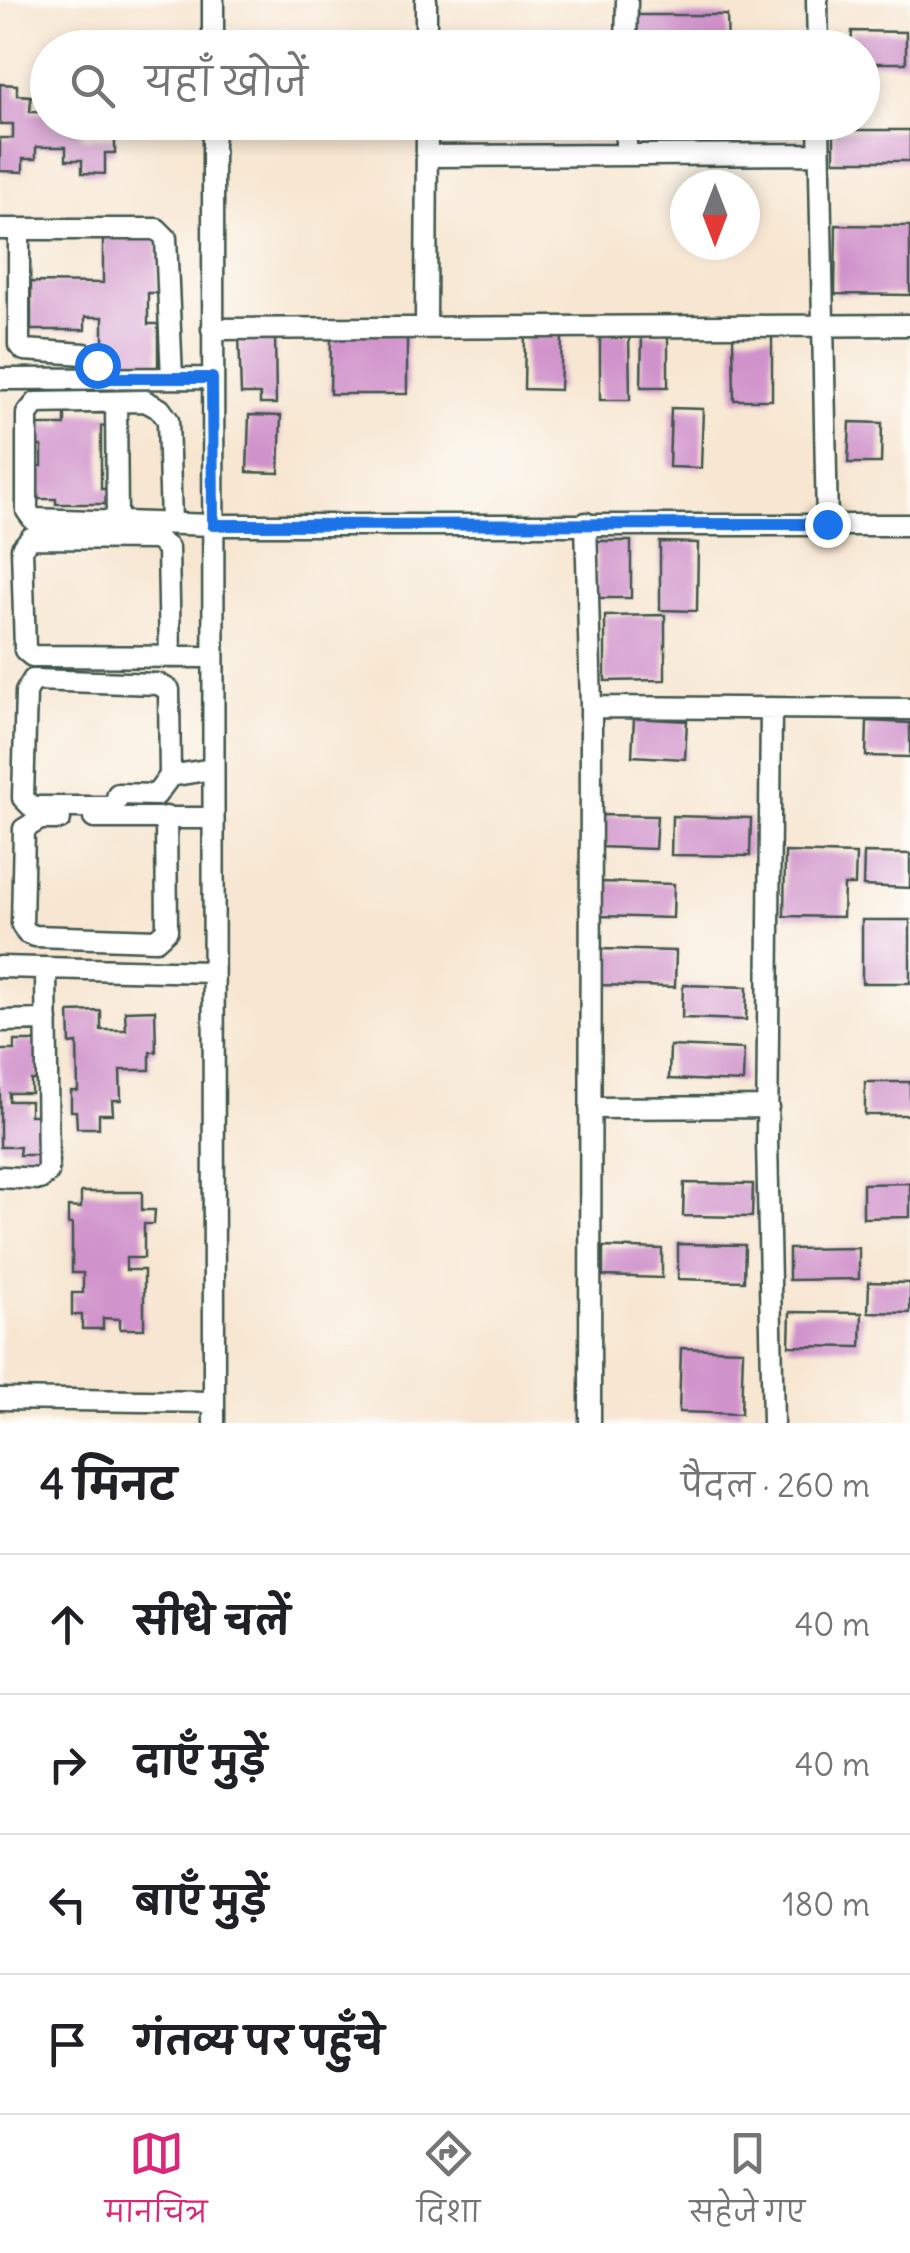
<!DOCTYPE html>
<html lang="hi">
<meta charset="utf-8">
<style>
:root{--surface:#fff;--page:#f6f6f6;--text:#202124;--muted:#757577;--line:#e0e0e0;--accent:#db2777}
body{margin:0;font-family:Delius,"Playpen Sans Deva",sans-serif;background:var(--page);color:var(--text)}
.compass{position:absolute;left:670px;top:170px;width:90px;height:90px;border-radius:50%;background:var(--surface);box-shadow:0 5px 15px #0003;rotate:180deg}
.stop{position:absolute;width:30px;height:30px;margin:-22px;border:8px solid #1a73e8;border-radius:50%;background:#fff}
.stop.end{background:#1a73e8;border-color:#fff;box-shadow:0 2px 10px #0008}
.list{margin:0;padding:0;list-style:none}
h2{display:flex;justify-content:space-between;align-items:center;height:130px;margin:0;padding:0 40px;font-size:42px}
h2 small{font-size:32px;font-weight:400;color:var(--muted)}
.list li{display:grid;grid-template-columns:65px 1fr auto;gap:30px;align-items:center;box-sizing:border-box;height:140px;padding:0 40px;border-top:2px solid var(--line)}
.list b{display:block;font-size:38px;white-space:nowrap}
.list em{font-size:32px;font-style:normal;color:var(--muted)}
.icon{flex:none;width:55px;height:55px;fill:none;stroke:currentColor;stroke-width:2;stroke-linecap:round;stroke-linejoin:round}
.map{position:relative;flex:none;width:910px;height:1423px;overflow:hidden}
.search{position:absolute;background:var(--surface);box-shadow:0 5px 15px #0003;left:30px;right:30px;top:30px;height:110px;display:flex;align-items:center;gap:25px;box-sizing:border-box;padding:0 35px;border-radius:55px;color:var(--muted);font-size:38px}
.sheet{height:690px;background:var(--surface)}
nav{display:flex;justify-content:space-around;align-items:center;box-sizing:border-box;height:140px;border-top:2px solid var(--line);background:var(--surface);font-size:28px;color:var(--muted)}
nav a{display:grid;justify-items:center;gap:5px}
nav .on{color:var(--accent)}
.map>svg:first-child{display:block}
.building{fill:#d092cb}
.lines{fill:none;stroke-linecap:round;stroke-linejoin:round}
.street-casing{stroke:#3f564c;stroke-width:25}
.street{stroke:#fff;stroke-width:20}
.route{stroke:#1a73e8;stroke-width:12}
</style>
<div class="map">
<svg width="910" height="1423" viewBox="0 0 910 1423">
<rect width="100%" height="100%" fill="#fdfcf7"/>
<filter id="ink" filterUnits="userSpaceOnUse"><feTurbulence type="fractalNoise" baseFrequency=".01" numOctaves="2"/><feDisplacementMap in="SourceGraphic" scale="20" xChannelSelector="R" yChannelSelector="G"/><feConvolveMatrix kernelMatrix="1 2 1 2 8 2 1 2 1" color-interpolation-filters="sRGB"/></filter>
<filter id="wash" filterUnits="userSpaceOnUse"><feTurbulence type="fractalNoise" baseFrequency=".0048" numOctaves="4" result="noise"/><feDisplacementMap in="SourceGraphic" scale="40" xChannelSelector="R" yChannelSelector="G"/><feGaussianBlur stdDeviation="2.25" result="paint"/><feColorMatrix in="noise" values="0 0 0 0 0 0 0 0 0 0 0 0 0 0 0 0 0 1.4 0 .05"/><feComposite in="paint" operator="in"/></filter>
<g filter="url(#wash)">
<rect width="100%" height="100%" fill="#f7e6d1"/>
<g id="blocks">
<path class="building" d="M636 15H727L728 48H636Z
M852 31 906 32V63H862V48H851Z
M0 84 17 85V95L31 96 30 112H48V122H82V138H115V153H105V174L82 173V160H66V147H36V159H23V172L0 171V138H13V124H0Z
M318 122H366L365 129 318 128Z
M834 130H910V161H834Z
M836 225 910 226V295L835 294Z
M103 238H158V293H148V324H158V368H103V317H85V330H31V282L103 283Z
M331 333H407V394H330Z
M600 333H629L630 400H600Z
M275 334 276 404H260V394H241L239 335Z
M642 334 668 335V387H641Z
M525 335 562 337 560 390 524 389Z
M733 335H772V400H734Z
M671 408 703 409 701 468 669 467Z
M65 413H109V426H101V489H110V504H56V499H37V466H42V446H37V425H65Z
M249 415 281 416 279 473 247 472Z
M850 422 882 423 881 463H848Z
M596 541H631V598H596Z
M660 542 698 543 697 611 660 610Z
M665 615V680L605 681V616Z
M634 718 687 721 685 759 632 756Z
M867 721 910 723V757L866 756Z
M599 815 657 816 655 849 598 847Z
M672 816 751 818 750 856 671 855Z
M785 852 856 854 855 885H844L843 917 784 916Z
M864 853 910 854V888L863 886Z
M600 882 674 884 673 918 599 916Z
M862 920H910V983H862Z
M601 949 676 951 675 987 600 985Z
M683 985 747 987 746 1020 682 1018Z
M155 1010 156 1052H150V1070H120L121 1100H112L113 1114H99V1128H77L76 1111H71V1091H78L77 1043 70 1044 69 1012 101 1011V1030H126L125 1011Z
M14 1041H40L39 1080H31V1093H9V1101H30V1115H39L38 1155H19L20 1147H0V1050H14Z
M670 1046 744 1049 743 1082 669 1079Z
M865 1082H910V1115H865Z
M684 1183 753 1184 752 1217 683 1216Z
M910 1183V1217L863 1218V1184Z
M81 1192H142V1210H155L154 1224H144V1258H126V1270H144V1329H120V1319L103 1318V1329H82V1315H72V1293H83V1273H72V1224H68V1207L81 1208Z
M678 1244 745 1245 744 1281 678 1279Z
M603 1247 662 1249V1278L603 1276Z
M859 1248V1279L789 1280V1249Z
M869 1282 910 1283V1313L868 1312Z
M790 1312 862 1313 861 1347 789 1346Z
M681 1348 743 1350 741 1414 679 1412Z"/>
</g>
</g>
<g filter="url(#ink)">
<use href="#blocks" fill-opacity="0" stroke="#3f564c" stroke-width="2.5"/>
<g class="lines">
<defs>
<path id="street" d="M426 0V48
M817 0 818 48
M213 48V0
M626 48 627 0
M213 122 214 1423
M819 122 827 524
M626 154V122
M427 156 819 154
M0 229H157L166 238 172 378
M19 229V345L24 350 85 354 97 365 96 378
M426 327 427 122
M212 329 910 325
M0 379 212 378
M116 402 117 521
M171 523 168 420 160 409 145 401 36 403 27 414V511L33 519 213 525H910
M586 523 591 707 590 1423
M170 657 168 548 156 539 31 538 22 548 25 650 32 656 213 657
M591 707 910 709
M771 708 767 1141 773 1423
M170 776 169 690 158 684 33 680 26 692 23 798 32 807H110L116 802 118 794 156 795 170 776 212 769
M94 818H212
M60 819H40L24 829 22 925 27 933 35 936 156 940 167 930 166 817
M0 967 211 972
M0 1021 47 1020
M590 1108 768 1107
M0 1177 40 1179 48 1172 46 968
M0 1399 214 1402"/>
</defs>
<use href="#street" class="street-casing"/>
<use href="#street" class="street"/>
</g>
</g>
<g class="lines" filter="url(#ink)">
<path class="route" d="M97 365 96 378H212L213 525 827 524"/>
</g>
</svg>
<svg class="compass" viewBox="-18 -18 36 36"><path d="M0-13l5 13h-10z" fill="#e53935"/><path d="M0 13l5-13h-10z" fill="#757577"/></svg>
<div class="stop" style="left:97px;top:365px"></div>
<div class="stop end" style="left:827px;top:524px"></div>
<div class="search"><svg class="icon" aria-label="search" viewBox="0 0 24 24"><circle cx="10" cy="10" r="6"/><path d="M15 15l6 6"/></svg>यहाँ खोजें</div>
</div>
<section class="sheet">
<h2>4 मिनट<small>पैदल · 260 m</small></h2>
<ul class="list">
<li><svg class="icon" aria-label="ahead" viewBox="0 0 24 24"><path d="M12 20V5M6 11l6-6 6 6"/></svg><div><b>सीधे चलें</b></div><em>40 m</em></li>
<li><svg class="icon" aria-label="right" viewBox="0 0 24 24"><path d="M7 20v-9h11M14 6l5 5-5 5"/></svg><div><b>दाएँ मुड़ें</b></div><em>40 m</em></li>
<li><svg class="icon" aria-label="left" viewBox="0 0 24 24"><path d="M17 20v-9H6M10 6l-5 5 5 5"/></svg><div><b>बाएँ मुड़ें</b></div><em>180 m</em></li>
<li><svg class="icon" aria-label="arrive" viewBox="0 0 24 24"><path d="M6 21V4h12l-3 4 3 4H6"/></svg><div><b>गंतव्य पर पहुँचे</b></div></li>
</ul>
</section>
<nav>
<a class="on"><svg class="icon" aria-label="map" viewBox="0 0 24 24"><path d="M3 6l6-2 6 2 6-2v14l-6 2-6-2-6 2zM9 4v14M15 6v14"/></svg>मानचित्र</a>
<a><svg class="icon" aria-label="directions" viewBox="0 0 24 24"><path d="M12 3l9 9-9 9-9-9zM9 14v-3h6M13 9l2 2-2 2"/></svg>दिशा</a>
<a><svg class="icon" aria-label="saved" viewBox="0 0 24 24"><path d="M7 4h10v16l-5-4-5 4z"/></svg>सहेजे गए</a>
</nav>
